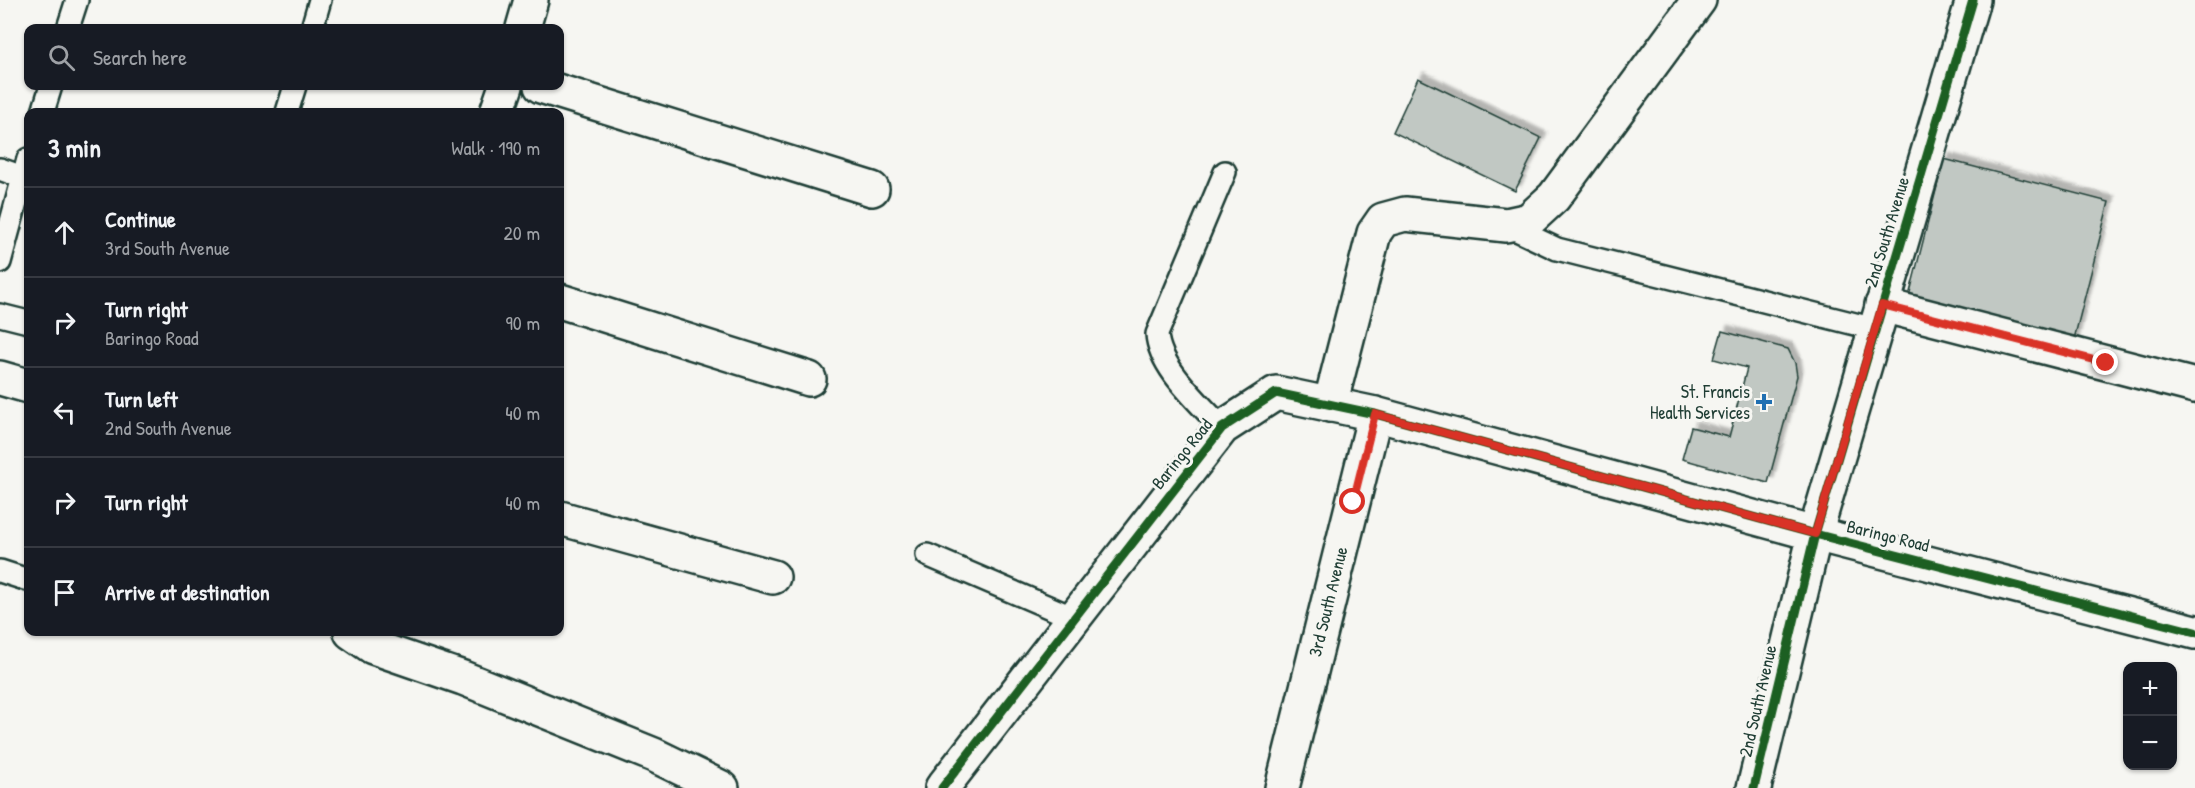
<!DOCTYPE html>
<meta charset="utf-8">
<style>
:root{--surface:#171b24;--page:#20242c;--text:#f1f3f6;--muted:#9ea1a6;--line:#363941}
body{margin:0;font-family:"Patrick Hand",sans-serif;background:var(--page);color:var(--text)}
.controls{position:absolute;right:18px;bottom:18px;display:grid;overflow:hidden;border-radius:12px;box-shadow:0 2px 4px #0004}
.controls button{width:54px;height:54px;display:grid;place-items:center;padding:0;border:0;border-bottom:2px solid var(--line);background:var(--surface);color:var(--text);font:30px sans-serif}
.stop{position:absolute;width:18px;height:18px;margin:-14px;border:4px solid #d93025;border-radius:50%;background:#fff}
.stop.end{background:#d93025;border-color:#fff;box-shadow:0 2px 6px #0008}
.list{margin:0;padding:0;list-style:none}
h2{display:flex;justify-content:space-between;align-items:center;height:78px;margin:0;padding:0 24px;font-size:26px}
h2 small{font-size:20px;font-weight:400;color:var(--muted)}
.list li{display:grid;grid-template-columns:39px 1fr auto;gap:18px;align-items:center;box-sizing:border-box;height:90px;padding:0 24px;border-top:2px solid var(--line)}
.list b{display:block;font-size:22px;white-space:nowrap}
.list p{margin:0;font-size:20px;white-space:nowrap;color:var(--muted)}
.list em{font-size:20px;font-style:normal;color:var(--muted)}
.icon{flex:none;width:33px;height:33px;fill:none;stroke:currentColor;stroke-width:2;stroke-linecap:round;stroke-linejoin:round}
.map{position:relative;flex:none;width:2195px;height:788px;overflow:hidden}
.search{position:absolute;background:var(--surface);box-shadow:0 2px 4px #0004;left:24px;top:24px;width:540px;height:66px;display:flex;align-items:center;gap:15px;box-sizing:border-box;padding:0 21px;border-radius:12px;color:var(--muted);font-size:22px}
.panel{position:absolute;background:var(--surface);box-shadow:0 2px 4px #0004;left:24px;top:108px;width:540px;height:528px;border-radius:12px}
.map>svg:first-child{display:block}
.building{fill:#c1c8c3;stroke:#1f3d34;stroke-width:1.5;filter:url(#shadow)}
.lines{fill:none;stroke-linecap:round;stroke-linejoin:round}
.lane-casing{stroke:#1f3d34;stroke-width:26}
.street-casing{stroke:#1f3d34;stroke-width:38}
.lane{stroke:#f6f6f2;stroke-width:21}
.street{stroke:#f6f6f2;stroke-width:33}
.cycleway-casing{stroke:#f6f6f2;stroke-width:13}
.cycleway{stroke:#1b5e20;stroke-width:9}
.route{stroke:#d93025;stroke-width:8}
.poi-dot{fill:#1f6fb2;stroke:#f6f6f2;stroke-width:2}
.labels{text-anchor:middle;stroke-width:6;stroke-linejoin:round;paint-order:stroke}
.street-label{font-size:18px;fill:#1f3d34;stroke:#f6f6f2}
.poi-label{font-size:18px;fill:#1f3d34;stroke:#f6f6f2;text-anchor:end}
</style>
<div class="map">
<svg width="2195" height="788" viewBox="0 0 2195 788">
<defs>
<filter id="shadow"><feDropShadow dx="5.5" dy="-5.5" stdDeviation="1.5" flood-color="#0004"/></filter>
</defs>
<rect width="100%" height="100%" fill="#f6f6f2"/>
<filter id="ink" filterUnits="userSpaceOnUse"><feTurbulence type="fractalNoise" baseFrequency=".0167" numOctaves="2"/><feDisplacementMap in="SourceGraphic" scale="12" xChannelSelector="R" yChannelSelector="G"/><feConvolveMatrix kernelMatrix="1 2 1 2 8 2 1 2 1" color-interpolation-filters="sRGB"/></filter>
<g filter="url(#ink)">
<path class="building" d="M1418 78 1541 138 1515 191 1393 132Z
M1944 159 2109 202 2071 351 1906 308Z
M1722 331 1788 349 1795 363 1797 376 1768 483 1682 459 1691 427 1729 437 1747 368 1714 359Z"/>
<g class="lines">
<defs>
<path id="lane" d="M68 28 77 0
M312 28 320 0
M43 112 51 86
M287 112 295 86
M0 169 28 179
M1506 225 1557 249 1875 329
M0 262 28 159
M0 315 28 322
M1222 428C1200 403 1159 368 1157 334L1225 172
M927 555 1074 618
M0 571 28 580"/>
<g id="street">
<path d="M523 28 531 0"/>
<path d="M541 86 872 189"/>
<path d="M497 112 506 86"/>
<path d="M560 301 809 379"/>
<path d="M1882 305 2195 386"/>
<path d="M0 378 28 386"/>
<path d="M1330 405 1374 233 1383 220 1405 214 1506 225 1529 220 1554 197 1699 0"/>
<path d="M560 518 773 577"/>
<path d="M351 632 373 647 463 678 654 755 722 788"/>
<path d="M942 788 1222 428 1276 393 1375 414 1815 534 2195 632"/>
<path id="s1" d="M1282 788 1375 414"/>
<path d="M1754 788 1815 534 1973 0"/>
</g>
</defs>
<use href="#lane" class="lane-casing"/>
<use href="#street" class="street-casing"/>
<use href="#lane" class="lane"/>
<use href="#street" class="street"/>
<defs>
<path id="cycleway" d="M942 788 1222 428 1276 393 1375 414 1815 534 2195 632
M1754 788 1815 534 1973 0"/>
</defs>
<use href="#cycleway" class="cycleway-casing"/>
<use href="#cycleway" class="cycleway"/>
</g>
</g>
<g class="lines" filter="url(#ink)">
<path class="route" d="M1353 502 1375 414 1815 534 1882 305 2106 363"/>
</g>
<path class="poi-dot" d="M1761 393h6v6h6v6h-6v6h-6v-6h-6v-6h6z"/>
<g class="labels">
<g class="street-label">
<text transform="translate(1887 232) rotate(-73)" y="6">2nd South Avenue</text>
<text transform="translate(1182 454) rotate(-51)" y="6">Baringo Road</text>
<text transform="translate(1888 536) rotate(14)" y="6">Baringo Road</text>
<text dy="6" stroke="none"><textPath href="#s1" startOffset="192">3rd South Avenue</textPath></text>
<text transform="translate(1758 701) rotate(-77)" y="6">2nd South Avenue</text>
</g>
<g class="poi-label">
<text x="1750" y="398">St. Francis<tspan x="1750" dy="21">Health Services</tspan></text>
</g>
</g>
</svg>
<div class="controls">
<button>+</button>
<button>−</button>
</div>
<div class="stop" style="left:1353px;top:502px"></div>
<div class="stop end" style="left:2106px;top:363px"></div>
<div class="search"><svg class="icon" aria-label="search" viewBox="0 0 24 24"><circle cx="10" cy="10" r="6"/><path d="M15 15l6 6"/></svg>Search here</div>
<section class="panel">
<h2>3 min<small>Walk · 190 m</small></h2>
<ul class="list">
<li><svg class="icon" aria-label="ahead" viewBox="0 0 24 24"><path d="M12 20V5M6 11l6-6 6 6"/></svg><div><b>Continue</b><p>3rd South Avenue</p></div><em>20 m</em></li>
<li><svg class="icon" aria-label="right" viewBox="0 0 24 24"><path d="M7 20v-9h11M14 6l5 5-5 5"/></svg><div><b>Turn right</b><p>Baringo Road</p></div><em>90 m</em></li>
<li><svg class="icon" aria-label="left" viewBox="0 0 24 24"><path d="M17 20v-9H6M10 6l-5 5 5 5"/></svg><div><b>Turn left</b><p>2nd South Avenue</p></div><em>40 m</em></li>
<li><svg class="icon" aria-label="right" viewBox="0 0 24 24"><path d="M7 20v-9h11M14 6l5 5-5 5"/></svg><div><b>Turn right</b></div><em>40 m</em></li>
<li><svg class="icon" aria-label="arrive" viewBox="0 0 24 24"><path d="M6 21V4h12l-3 4 3 4H6"/></svg><div><b>Arrive at destination</b></div></li>
</ul>
</section>
</div>
